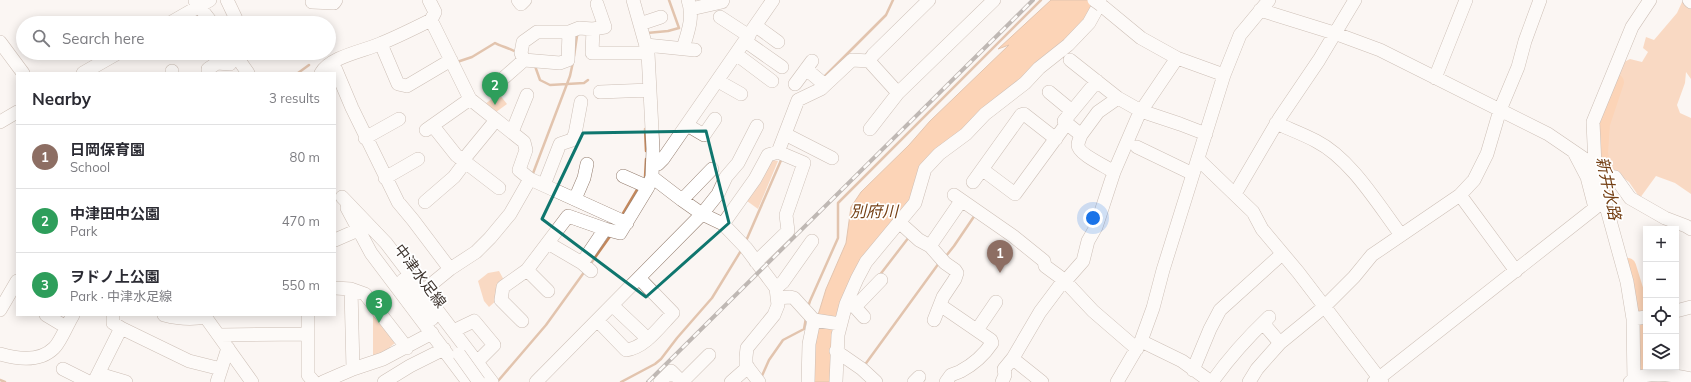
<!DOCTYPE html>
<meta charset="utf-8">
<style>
:root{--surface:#fff;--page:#f7f7f7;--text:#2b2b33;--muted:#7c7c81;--line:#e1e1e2;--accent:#0b8043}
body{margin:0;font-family:Mulish,"Noto Sans JP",sans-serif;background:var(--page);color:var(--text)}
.controls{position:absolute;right:12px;bottom:12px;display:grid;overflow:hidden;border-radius:0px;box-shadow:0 2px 10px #0003}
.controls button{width:36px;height:36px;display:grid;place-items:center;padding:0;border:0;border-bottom:1px solid var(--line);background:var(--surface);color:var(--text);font:20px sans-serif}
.you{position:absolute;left:1093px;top:218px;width:14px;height:14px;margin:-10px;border:3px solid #fff;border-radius:50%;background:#1a73e8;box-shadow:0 0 0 6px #1a73e833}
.badge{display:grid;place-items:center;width:26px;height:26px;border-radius:50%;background:var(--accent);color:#fff;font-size:13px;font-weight:700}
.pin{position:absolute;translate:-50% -33px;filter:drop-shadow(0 1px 2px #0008)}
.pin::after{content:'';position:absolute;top:21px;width:14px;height:12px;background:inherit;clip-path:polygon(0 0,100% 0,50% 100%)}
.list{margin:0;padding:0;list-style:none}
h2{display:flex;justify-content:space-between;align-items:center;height:52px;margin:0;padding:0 16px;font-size:17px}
h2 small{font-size:13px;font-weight:400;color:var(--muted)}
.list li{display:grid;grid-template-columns:26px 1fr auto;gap:12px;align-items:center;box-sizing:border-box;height:64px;padding:0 16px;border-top:1px solid var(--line)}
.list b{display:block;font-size:15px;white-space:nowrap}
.list p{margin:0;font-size:13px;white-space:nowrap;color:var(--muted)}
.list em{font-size:13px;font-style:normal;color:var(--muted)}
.icon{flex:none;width:22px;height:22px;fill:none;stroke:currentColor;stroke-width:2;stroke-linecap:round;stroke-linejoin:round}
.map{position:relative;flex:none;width:1691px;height:382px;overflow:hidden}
.search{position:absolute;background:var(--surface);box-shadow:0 2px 10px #0003;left:16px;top:16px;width:320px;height:44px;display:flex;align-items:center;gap:10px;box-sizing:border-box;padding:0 14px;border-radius:22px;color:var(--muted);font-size:15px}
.panel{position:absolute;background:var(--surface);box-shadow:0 2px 10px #0003;left:16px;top:72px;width:320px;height:244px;border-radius:0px}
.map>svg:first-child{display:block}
.green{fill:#f7b78a}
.water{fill:#fdab70;stroke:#c4885c}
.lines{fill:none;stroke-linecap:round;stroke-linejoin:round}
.stream{stroke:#c4885c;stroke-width:2.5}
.river{stroke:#fdab70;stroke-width:16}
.minor-casing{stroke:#947d6e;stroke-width:14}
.minor{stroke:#fff;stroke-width:13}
.rail-casing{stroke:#766d68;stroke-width:4}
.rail{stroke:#fff;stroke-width:2.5;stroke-dasharray:8;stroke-linecap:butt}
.minor-bridge-casing{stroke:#947d6e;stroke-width:14;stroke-linecap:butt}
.minor-bridge{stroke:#fff;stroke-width:13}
.marked{fill:none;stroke:#0f766e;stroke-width:3;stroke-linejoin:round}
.labels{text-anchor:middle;stroke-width:3.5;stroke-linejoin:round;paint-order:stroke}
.street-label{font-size:15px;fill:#3f352f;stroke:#fff}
.water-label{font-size:16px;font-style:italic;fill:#743f14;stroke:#fff}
</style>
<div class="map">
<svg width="1691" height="382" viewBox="0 0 1691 382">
<rect width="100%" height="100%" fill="#fbf6f3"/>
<path class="green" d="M1683 0H1691V79L1686 72 1685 83 1677 105 1680 113 1691 118V194L1675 183 1656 176 1640 198 1629 182 1603 164 1600 146V121L1622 63 1630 59 1642 62 1648 52 1643 48 1646 37 1654 40 1677 13Z
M499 94 507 104 492 115 482 106Z
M772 160 778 161 758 209 747 201Z
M499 271 505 282 498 299 489 307 484 301 478 281 488 273Z
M373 309 395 343 390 347 392 350 373 358Z"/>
<path class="water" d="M1051 0H1100L1086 21 932 157 915 192 858 267 830 382H814V363L818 315 826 289 846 243 851 207 861 192 909 145 930 121 1009 45 998 49Z"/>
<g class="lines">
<path class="stream" d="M647 33 668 31 679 28 669 0
M574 56 577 36
M457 62 472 57 495 43C502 47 511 48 517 53
M535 66 540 80 550 85 584 83 588 80
M298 73 309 65
M823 78 886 15 893 0
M645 129 646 151
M532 176 570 76 573 62
M645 177 646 159
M622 215 638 188
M746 241 782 158
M946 256 954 246 975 215
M589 266 611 235
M879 276 909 237
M808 307 810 301 838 238V203L1041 0
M864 366 939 263
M761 378 769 360 783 340 804 329 806 318
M0 380 5 382
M498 381 546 325 585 271
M621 382 655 364 661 359 677 338 712 298 742 249"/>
<path class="river" d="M1607 189 1600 153 1602 124 1616 82
M1628 266 1637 295 1639 312 1643 315 1641 326 1640 382"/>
<defs>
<path id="minor" d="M227 0 238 23
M429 0 435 12 431 20 470 99 524 142 526 150 519 170 530 179 627 223
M518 0 521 4 525 0
M1689 0 1691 2
M195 1 212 23
M312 2 334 3 336 0
M1101 5 1141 38 1177 58 1224 75
M691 9 722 2 723 0
M1260 10 1334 33 1380 50 1548 134 1595 166
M720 17 749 36
M170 23 210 0
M640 24 661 17
M756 26 778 42
M593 29 592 53H648
M745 41 782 67
M0 42 23 73
M381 44 398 84 407 86 451 60
M646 45 695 50
M683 48C688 32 694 17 688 0
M234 53 248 73
M736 54 772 81
M524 60 560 63 568 60 569 32
M1070 60 1118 98 1141 111 1180 124 1206 134
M869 61 898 93
M333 63 352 108 398 202 413 220 450 269
M806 69 825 85
M83 73 118 53
M172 73V71
M208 73V69L217 63 230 64
M321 73C331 56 365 51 382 43 399 36 415 28 431 20
M1435 78 1466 0
M718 81 741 94
M1097 81 1064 121 1081 135C1080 138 1078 142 1078 145 1078 154 1107 167 1114 172
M499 82 524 60 521 53 523 42 537 32H569L579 28 593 29 605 27 597 4
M795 84 812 61
M600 92 650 90
M1049 92 1072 111
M0 122 17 112
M1276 123C1289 129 1303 134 1316 141 1351 159 1377 203 1401 235
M687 125 704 135 715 119
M433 126 456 155 499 188
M870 129 898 93 994 0
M426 130 470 99
M512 132 527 95
M785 134 832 158
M1081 135 1098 112 1118 98
M365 138 399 119
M1137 147 1193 174
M464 159 496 120
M1198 159 1253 212 1262 229 1298 272 1382 382
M653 165 658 164 663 159 773 0
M983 170 1015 194 1067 123
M1598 175 1615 177 1630 198 1665 218 1686 226 1691 229
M623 176 648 187
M652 177 682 200 702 214 723 224 746 248 776 288 778 305 774 315 747 348 746 357V365L759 382
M385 178 418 159
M973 182 1021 115 1024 114 1056 139
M544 185 560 144 572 140 575 134 581 102
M1235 194 1279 119 1319 60 1355 0
M954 195 1013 236 1044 261 1045 266 1064 280 1093 311 1137 349
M1460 195 1516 271
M342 197 386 243 492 382
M575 199 584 178 587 164
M682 200 712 169
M425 202 454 177 466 161
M347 208 371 253 468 382
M899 222 919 240 930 246 945 263 955 270 957 273 955 279 943 297 934 320
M723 224 755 179 768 155 778 152 798 100 821 89 852 60 869 61 873 55 929 0
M335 240 358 230
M548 243 582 263 591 271
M930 246 961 201
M756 262 788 231 786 215 804 163 778 152
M582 263 605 229
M527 270 548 291
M403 280 432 319
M335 288 351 289 365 294 407 348
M776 288 783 282 812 241
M351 289 353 369
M423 291 450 269 476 252 490 238 510 214 530 179
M777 298 790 297 794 298 814 320 809 344 808 382
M846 304 855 307 881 280
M940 305 991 340 992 343C984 355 974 364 961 371
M613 306 648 339
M855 307 864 317
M0 310 17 281
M1676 311 1691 307
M46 315 66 327
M113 315V323L121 328 189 361 221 369
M164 315C179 319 191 320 206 317
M204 315 252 382
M308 315V375L314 382
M1633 319 1646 317
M814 320 840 324
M522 321 501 300 503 287 527 270 568 216 605 229 620 233 648 187 652 177 653 149 648 53 633 0
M598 321 626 350C645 348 660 326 673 313L639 278
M1263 323 1280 343
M977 330 996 302
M453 331 474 321 494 345 471 368
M220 335 308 334
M1141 341 1182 361 1211 382
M836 351 862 369 876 382
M0 354C17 359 40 362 54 348 60 343 68 323 73 315
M1013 358 1017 362 1042 382
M63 369 89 382
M1193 370 1210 329 1220 310 1282 254
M99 374 126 382
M94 382 121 328
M217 382 228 348
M323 382 353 369 383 359 432 333
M384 382 410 366 444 349
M536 382 702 214 718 194 726 177 738 163 757 126
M660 382 671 371 682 382 709 355
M731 382 748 367
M836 382 838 335 846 304 857 279 866 262 915 203 925 169 939 154 966 134 985 114 1025 83 1039 68 1068 45 1089 23 1100 3V0
M914 382 919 377
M946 382 951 375 959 372
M1002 382 1005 375 1004 369 1013 358 1040 312 1064 280 1068 278 1083 261 1088 241 1096 227 1114 172 1139 114 1177 58
M1117 382 1141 341 1153 308 1163 270 1224 75 1240 35 1269 0
M1212 382C1229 358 1248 337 1269 317
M1249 382 1257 369 1280 343 1324 307 1354 277 1372 255 1460 195 1474 180 1487 154 1500 110 1518 67 1525 41 1540 0
M1374 382 1595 208 1587 177 1575 154
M1630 382C1646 370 1673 375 1691 379
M1634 382 1633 319 1627 282 1595 166 1593 122 1632 27 1650 0"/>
</defs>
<use href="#minor" class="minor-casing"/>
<use href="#minor" class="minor"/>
<defs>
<path id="rail" d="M648 382 1033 0"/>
</defs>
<use href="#rail" class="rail-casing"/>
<use href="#rail" class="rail"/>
<defs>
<path id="minor-bridge" d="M1094 0 1101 5
M459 354 479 382"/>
</defs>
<use href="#minor-bridge" class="minor-bridge-casing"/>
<use href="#minor-bridge" class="minor-bridge"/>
</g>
<path d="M0 0H1691V382H0ZM706 131 729 223 646 297 542 219 583 133Z" fill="#fbf6f3" fill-opacity=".55" fill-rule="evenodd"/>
<path class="marked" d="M706 131 729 223 646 297 542 219 583 133Z"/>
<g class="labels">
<g class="street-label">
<text transform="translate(420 276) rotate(53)" y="5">中津水足線</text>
</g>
<g class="water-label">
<text transform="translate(1609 188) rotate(78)" y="6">新井水路</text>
<text x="874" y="217">別府川</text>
</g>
</g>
</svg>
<div class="controls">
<button>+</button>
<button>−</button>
<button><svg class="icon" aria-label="locate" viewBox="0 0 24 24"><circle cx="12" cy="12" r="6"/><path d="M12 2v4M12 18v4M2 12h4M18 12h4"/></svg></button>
<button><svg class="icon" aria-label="layers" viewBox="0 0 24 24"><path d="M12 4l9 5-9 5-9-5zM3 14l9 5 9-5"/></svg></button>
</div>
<div class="you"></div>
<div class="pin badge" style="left:1000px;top:273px;background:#8d6e63">1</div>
<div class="pin badge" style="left:495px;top:105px;background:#2e9e5b">2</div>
<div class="pin badge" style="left:379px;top:323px;background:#2e9e5b">3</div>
<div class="search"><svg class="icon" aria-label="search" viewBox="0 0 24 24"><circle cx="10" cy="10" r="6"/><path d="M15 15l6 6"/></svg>Search here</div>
<section class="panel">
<h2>Nearby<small>3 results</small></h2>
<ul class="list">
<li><span class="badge" style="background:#8d6e63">1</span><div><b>日岡保育園</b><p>School</p></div><em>80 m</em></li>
<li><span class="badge" style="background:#2e9e5b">2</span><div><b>中津田中公園</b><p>Park</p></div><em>470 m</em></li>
<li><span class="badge" style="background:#2e9e5b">3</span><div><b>ヲドノ上公園</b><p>Park · 中津水足線</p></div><em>550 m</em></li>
</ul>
</section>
</div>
